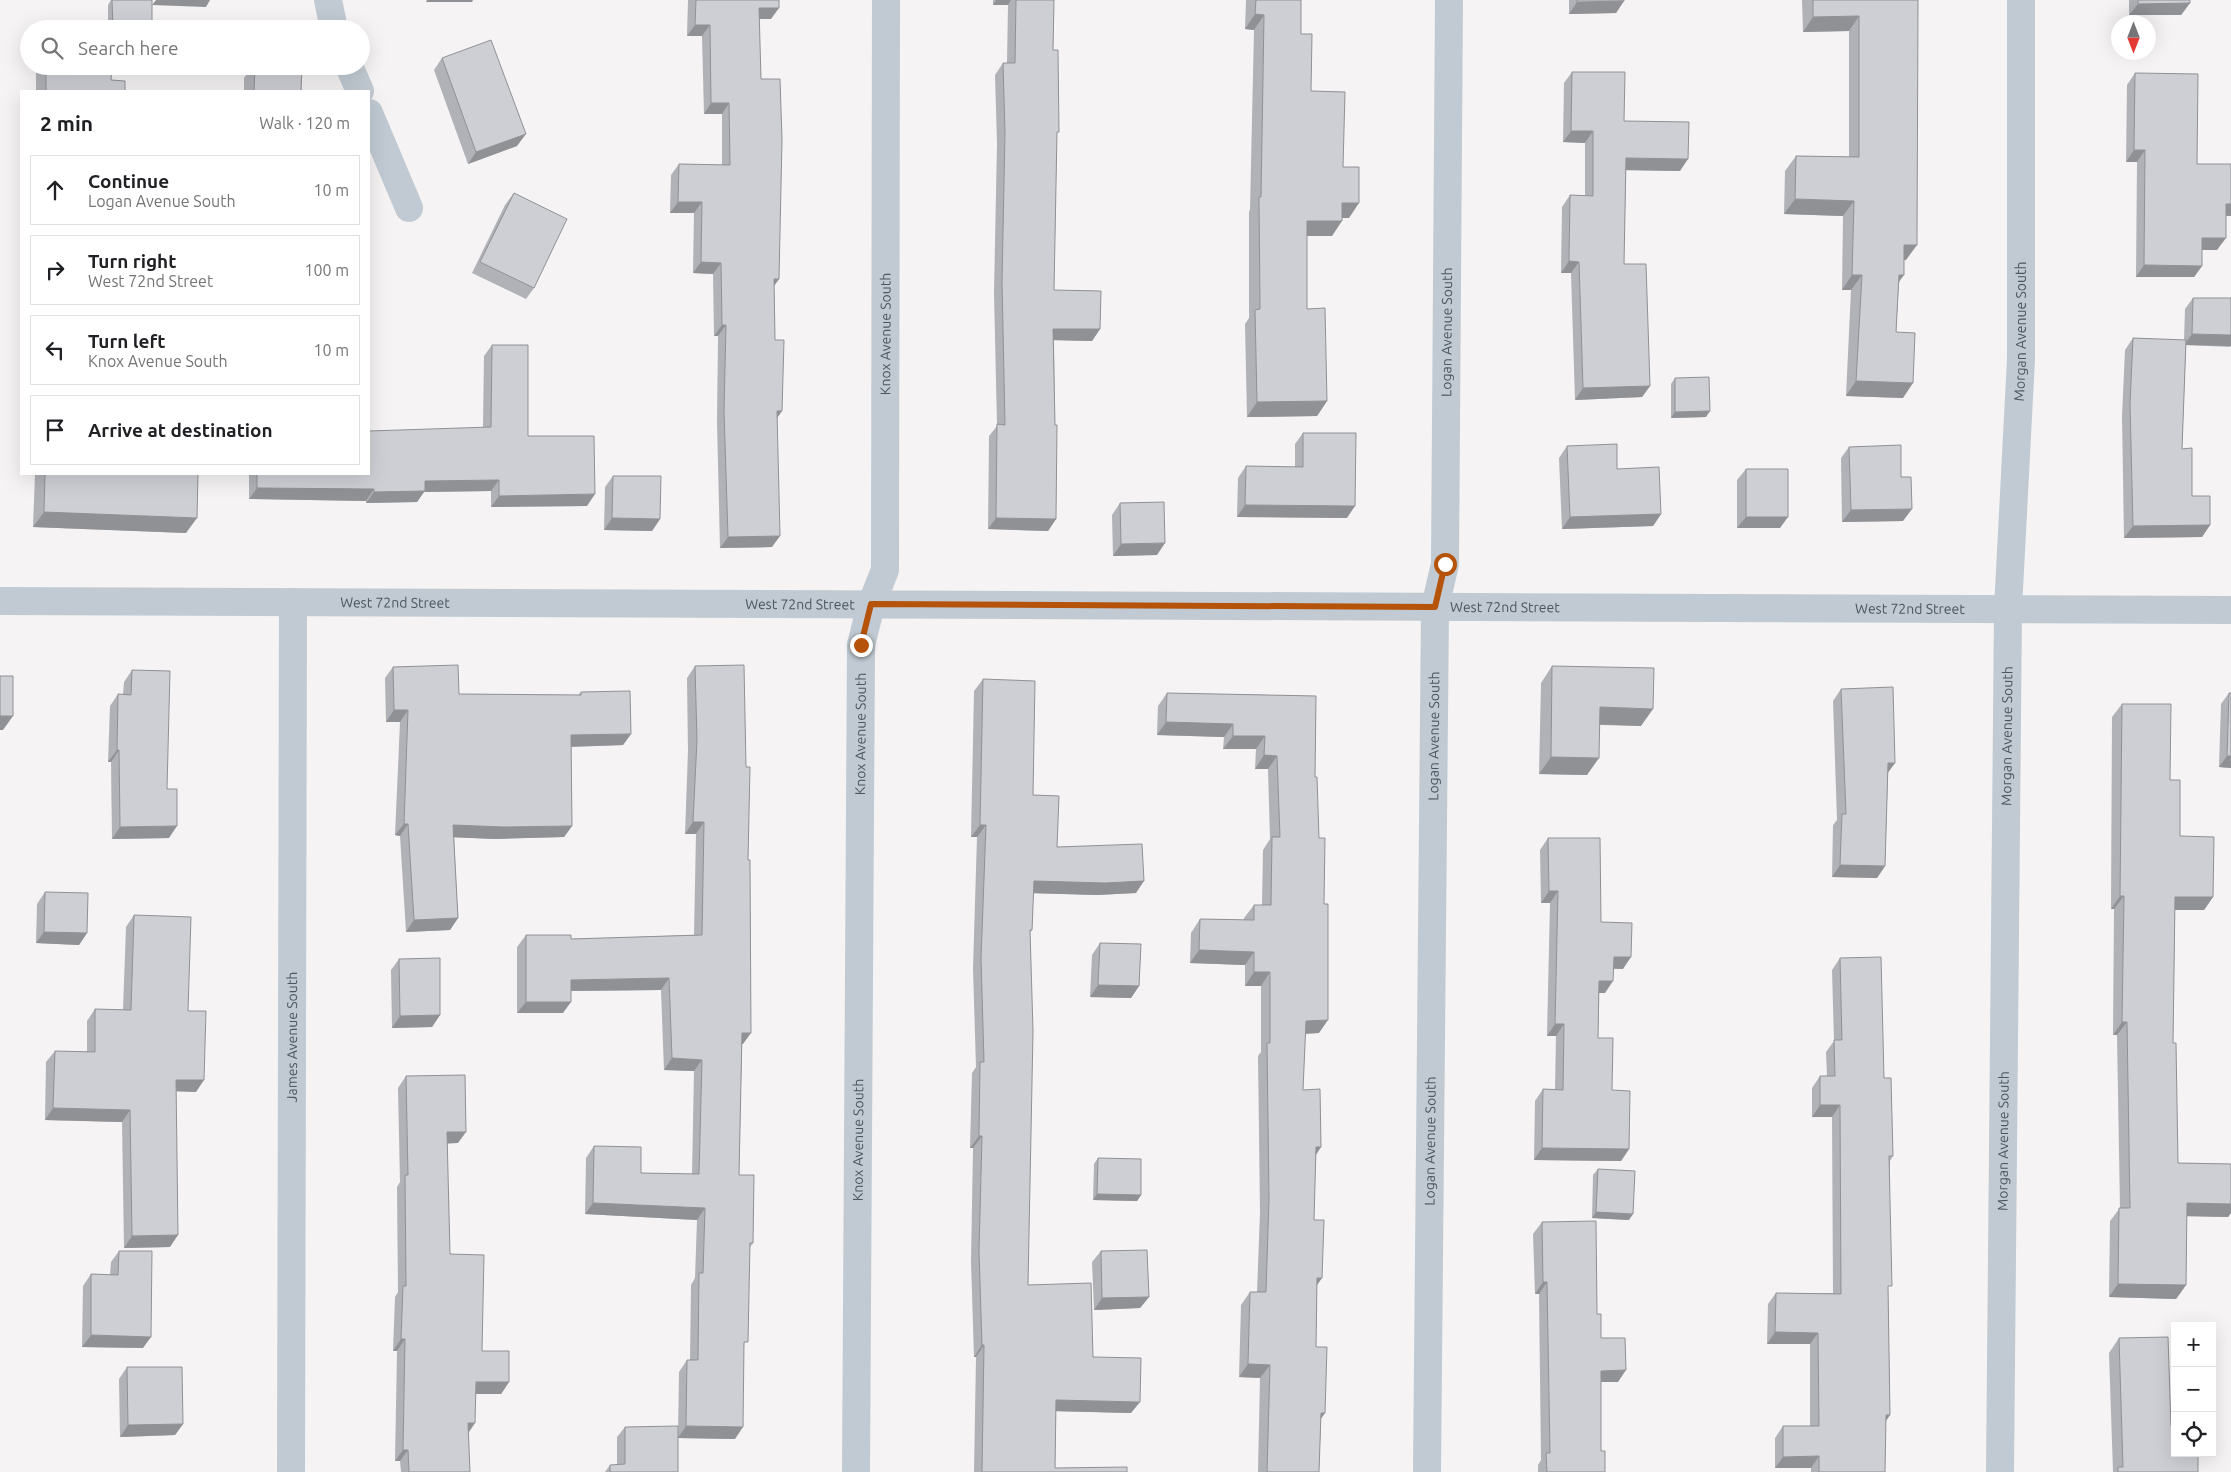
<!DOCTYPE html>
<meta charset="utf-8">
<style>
:root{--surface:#fff;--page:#f6f6f6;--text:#202124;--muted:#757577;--line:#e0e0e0}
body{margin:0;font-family:Ubuntu,sans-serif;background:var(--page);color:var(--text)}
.controls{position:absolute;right:15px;bottom:15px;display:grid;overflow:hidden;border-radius:0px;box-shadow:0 5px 20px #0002}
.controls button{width:45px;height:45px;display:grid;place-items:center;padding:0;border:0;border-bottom:1px solid var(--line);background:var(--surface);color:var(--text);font:25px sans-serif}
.compass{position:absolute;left:2111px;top:15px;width:45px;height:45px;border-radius:50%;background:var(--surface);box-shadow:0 5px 20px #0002;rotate:180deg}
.stop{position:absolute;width:15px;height:15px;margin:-11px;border:4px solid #b45309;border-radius:50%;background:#fff}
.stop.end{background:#b45309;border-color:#fff;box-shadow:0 1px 5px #0008}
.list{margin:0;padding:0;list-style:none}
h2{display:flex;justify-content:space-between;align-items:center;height:65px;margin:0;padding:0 20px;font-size:21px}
h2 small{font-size:16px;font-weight:400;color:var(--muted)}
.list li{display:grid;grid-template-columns:32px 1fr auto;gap:15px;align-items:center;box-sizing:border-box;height:70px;margin:0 10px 10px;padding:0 10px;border:1px solid var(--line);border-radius:0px}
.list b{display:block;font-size:19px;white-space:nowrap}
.list p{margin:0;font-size:16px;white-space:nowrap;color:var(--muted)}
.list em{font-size:16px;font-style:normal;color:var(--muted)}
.icon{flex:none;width:28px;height:28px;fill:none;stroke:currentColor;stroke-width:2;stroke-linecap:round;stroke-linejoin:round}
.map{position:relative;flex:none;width:2231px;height:1472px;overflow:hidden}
.search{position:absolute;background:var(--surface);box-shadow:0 5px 20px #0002;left:20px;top:20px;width:350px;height:55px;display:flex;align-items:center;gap:12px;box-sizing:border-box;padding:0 18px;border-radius:28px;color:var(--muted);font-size:19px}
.panel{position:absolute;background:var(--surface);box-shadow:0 5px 20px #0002;left:20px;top:90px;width:350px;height:385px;border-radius:0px}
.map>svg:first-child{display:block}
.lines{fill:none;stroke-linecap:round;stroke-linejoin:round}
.street{stroke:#c1cad2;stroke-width:28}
.wall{fill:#b0b2b7}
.shaded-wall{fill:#909195}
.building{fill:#cdcfd5;stroke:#909195}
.route{stroke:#b45309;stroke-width:6}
.labels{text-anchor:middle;stroke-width:4;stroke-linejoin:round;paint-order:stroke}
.street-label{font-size:14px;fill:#4a5661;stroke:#fff}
</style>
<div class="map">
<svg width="2231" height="1472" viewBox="0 0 2231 1472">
<rect width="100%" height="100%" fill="#f5f3f3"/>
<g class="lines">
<g class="street">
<path d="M328 0 334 29"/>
<path d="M349 66 360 91"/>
<path d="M369 113 409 208"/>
<path id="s1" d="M0 601 2231 610"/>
<path id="s2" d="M291 1472 293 602"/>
<path id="s3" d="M856 1472 861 645 871 605 885 570 886 0"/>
<path id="s4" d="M1427 1472 1435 607 1445 564 1449 0"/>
<path id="s5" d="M2000 1472 2008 609 2021 359V0"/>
</g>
</g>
<path class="wall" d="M111 0H152L151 29H108V5Z
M688 0H779L771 19H759L761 79 779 279 774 286 775 340 782 411 777 418 772 547 720 548 717 421 718 336H714L713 274 693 273 694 213H670L671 175 679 164 722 165V114H704L702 36H687Z
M993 0H1054L1053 50 1057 135 1054 290 1100 329 1092 341 1054 340 1056 519 1048 531 988 529 989 436 997 426 994 293 997 144 995 75 1003 63H1007L1008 5H993Z
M1246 0H1301V34L1311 91 1343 167 1349 218H1342L1332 236H1307V309L1327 401 1317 416 1247 417 1245 324 1249 318V212L1250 209 1254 30 1245 29Z
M1569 0H1624L1616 13 1569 14Z
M1802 0H1918L1906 260H1904L1899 283 1896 332 1903 398 1846 396 1851 290H1842L1843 216 1784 214 1785 171 1796 156 1849 157V31L1803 32Z
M2129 0H2190V3L2181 15H2129Z
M442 58 517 146 468 164 434 70Z
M36 66H112L111 80 125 91H36Z
M253 66H302L301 91H244V78Z
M1572 72 1624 121 1680 171 1626 170 1624 264 1650 386 1642 397 1575 400 1571 273H1561L1562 207 1570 195 1585 196V143L1563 142 1564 83Z
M2135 73 2197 164H2231V216H2226L2217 250H2202V266L2194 277H2136L2137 162H2126L2127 85Z
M514 193 534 288 526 299 472 273 505 205Z
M2193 298 2231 347 2186 345 2182 449 2192 496 2210 525 2202 537 2124 538 2122 416 2125 350 2133 338 2184 340 2185 309Z
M492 345 528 436 587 506 491 507V491L424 492 417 502 366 503V501L249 499V474H369L483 427 484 356Z
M1675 378 1706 417 1671 418V384Z
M1303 433 1347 518 1237 517 1238 478 1246 466 1295 467V444Z
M1567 446 1617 469 1661 514 1653 526 1562 529 1559 458Z
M1849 447 1901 477 1903 521 1842 522 1841 458Z
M1746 469 1780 528H1737V480Z
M35 474H198L186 533 33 527Z
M613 476 660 519 652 531 604 530 605 487Z
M1120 503 1157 555 1113 556 1112 515Z
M695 666 743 1044H742L739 1175 753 1243 750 1247 744 1347 735 1439 678 1438V1472H605L610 1465H617V1437L625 1427 678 1435 679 1372 687 1360H690L691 1285 695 1278 697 1220 585 1214 586 1158 594 1146 641 1173 692 1174 694 1071 664 1070 661 990 571 991 563 1013H517V947L526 935 571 939 694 935 696 834H685L688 751 687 678Z
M1552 666 1641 726 1600 725 1587 775 1539 774 1541 683Z
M393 667 459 694 578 695 581 692 631 734 623 745 571 747 572 826 564 837 495 839 454 837 458 918 450 930 406 932 400 836 395 835 400 722H386L385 678Z
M132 670 167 789 169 838 112 839 111 762H108L110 706 118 694 123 695 124 682Z
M983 679 1033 795 1057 847 1136 893 1097 895 1033 893 1032 930 1030 933 1028 1285 1093 1357 1131 1413 1056 1411 1055 1468 1127 1472H974L976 1357H974L971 1262 973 1148H970L972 1073 976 1067 973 969 977 837H971L974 691Z
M1841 689 1888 774 1885 866 1877 878 1832 877 1833 825 1837 820 1833 701Z
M1167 693 1316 696 1315 777 1319 1033 1305 1034 1303 1090 1321 1147 1316 1155 1314 1220 1317 1285 1316 1347 1321 1419 1319 1472H1258L1260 1378 1239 1377 1241 1305 1250 1292H1257L1260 1212 1258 1056 1261 1052V986H1245V965L1190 963 1191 933 1200 919 1244 920V918L1254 905H1262L1263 850 1270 839 1268 769H1255L1256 749H1223L1224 737 1157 735 1158 706Z
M2229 693H2231V768L2219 767 2221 704Z
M2122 704 2170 780 2180 836 2213 897 2204 910H2175L2173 1043 2178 1163 2231 1164V1213L2228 1217 2187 1216 2186 1285 2176 1299 2109 1297 2110 1221 2120 1208 2117 1035H2113L2114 909H2111L2112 717Z
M1548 838 1601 922 1623 969H1614L1605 993H1599L1598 1038 1612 1090 1629 1149 1621 1161 1534 1160 1535 1101 1543 1089H1555L1556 1036H1547L1550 903H1541L1540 850Z
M45 892 87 933 79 945 36 943 37 904Z
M134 915 188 1011 196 1092 176 1091 170 1247 124 1248 122 1122 45 1120 46 1062 55 1051 87 1052V1021L95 1009 123 1010 126 927Z
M1100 943 1139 986 1131 998 1090 997 1092 955Z
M1840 958 1884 1078 1893 1156 1890 1161 1888 1292 1890 1415 1886 1421 1885 1472H1811V1468H1775V1438L1783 1426H1810V1344H1767L1768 1304 1776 1293H1833L1832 1117H1812V1088L1820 1076H1827L1826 1052 1834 1041 1832 970Z
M399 959 440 1015 432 1027 392 1028 391 970Z
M406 1076 458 1143H447L450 1254 482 1351 509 1382 501 1394H476L468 1433 470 1472H401L400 1461H395L397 1351H393L395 1297 398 1292 397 1187 400 1182 398 1088Z
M1098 1158 1141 1195 1137 1201 1093 1200 1094 1164Z
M1598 1169 1629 1220 1592 1218 1593 1175Z
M1542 1222 1597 1314 1601 1338 1618 1382H1601V1451L1605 1472H1538V1465L1541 1460 1539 1294H1535L1533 1234Z
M119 1251 143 1348 82 1347 83 1286 91 1274 110 1275 111 1262Z
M1101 1251 1149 1297 1140 1308 1094 1310 1092 1262Z
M2119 1338 2171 1426 2198 1472H2113L2109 1353Z
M127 1367 183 1424 175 1435 120 1437 119 1379Z"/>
<path class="shaded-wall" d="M156 0H210L206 7 152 5Z
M427 0H473L472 2H426Z
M996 0H1011L1008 5H993Z
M1624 1 1616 13 1569 14 1577 2Z
M2190 3 2181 15H2129L2138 4Z
M759 8H779L771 19H752Z
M1255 14 1264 15 1254 30 1245 29Z
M1859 16 1849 31 1803 32 1813 17Z
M695 25H710L702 36H687Z
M152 27 151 29H112L113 28Z
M711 103H729L722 114H704Z
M1571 131H1593L1585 143 1563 142Z
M526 134 517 146 468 164 476 152Z
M2134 150H2145L2137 162H2126Z
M1626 158 1688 159 1680 171 1618 170Z
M1795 199 1854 201 1843 216 1784 214Z
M678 202H702L694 213H670Z
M1342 203H1359L1349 218H1332Z
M2226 204H2231V216L2218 215Z
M1307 221H1342L1332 236H1297Z
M2202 238H2226L2217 250H2194Z
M1904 245H1917L1906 260H1894Z
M1569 261 1579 262 1571 273H1561Z
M701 262 721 263 713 274 693 273Z
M2144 265 2202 266 2194 277H2136Z
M1852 275H1862L1851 290H1842Z
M1899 275H1904L1893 290Z
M774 279H779L771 290Z
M722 325H726L718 336H714Z
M1053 329H1100L1092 341 1045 340Z
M2192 334 2231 335V346L2184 345Z
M1856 381 1913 383 1903 398 1846 396Z
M1650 386 1642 397 1575 400 1583 388Z
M1327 401 1317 416 1247 417 1257 402Z
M777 411H782L774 422Z
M1710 411 1706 417 1671 418 1675 412Z
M499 480 491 491 424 492 417 502 366 503 374 492 425 481Z
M257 488 374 489 366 501 249 499Z
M595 494 587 506 491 507 499 496Z
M1245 505 1355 506 1347 518 1237 517Z
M1912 509 1903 521 1842 522 1851 510Z
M44 512 197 518 186 533 33 527Z
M1661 514 1653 526 1562 529 1570 517Z
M1746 517H1788L1780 528H1737Z
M612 518 660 519 652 531 604 530Z
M996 518 1056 519 1048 531 988 529Z
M2210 525 2202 537 2124 538 2133 526Z
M780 536 772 547 720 548 728 537Z
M1165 543 1157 555 1113 556 1121 544Z
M1600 707 1653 709 1641 726 1588 724Z
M394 710H408L400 722H386Z
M0 716H13L3 730H0Z
M1166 722 1233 724 1224 737 1157 735Z
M631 734 623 745 562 747 571 735Z
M1233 736H1265L1256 749H1223Z
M117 750H119L111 762H108Z
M1264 755 1277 756 1268 769H1255Z
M2227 756H2231V768L2219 767Z
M1551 757 1599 758 1587 775 1539 774Z
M1888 763H1895L1887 774Z
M693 822H704L696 834H685Z
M404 824H408L400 836 395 835Z
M453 825 572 826 564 837 495 839 445 837Z
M980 825H986L977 837H971Z
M177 826 169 838 112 839 120 827Z
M1840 865 1885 866 1877 878 1832 877Z
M1034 881H1144L1136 893 1097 895 1026 893Z
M1549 891H1558L1550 903H1541Z
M2120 896H2124L2114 909H2111Z
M2175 897H2213L2204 910H2165Z
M458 918 450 930 406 932 414 920Z
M44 932 87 933 79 945 36 943Z
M1199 950 1254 952 1245 965 1190 963Z
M1614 957H1631L1623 969 1606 968Z
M1254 972H1270L1261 986H1245Z
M669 978 661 990 563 991 571 980Z
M1599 981H1613L1605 993H1591Z
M1098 985 1139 986 1131 998 1090 997Z
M526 1002H571L563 1013H517Z
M440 1015 432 1027 392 1028 400 1016Z
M1328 1020 1319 1033 1296 1034 1306 1021Z
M2122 1022H2127L2117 1035H2113Z
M1555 1024H1564L1556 1036H1547Z
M742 1033H751L743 1044H734Z
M672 1058 702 1060 694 1071 664 1070Z
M176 1080H204L196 1092 168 1091Z
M1820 1105H1840L1832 1117H1812Z
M53 1108 130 1110 122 1122 45 1120Z
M447 1132H466L458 1143 439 1144Z
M979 1136H982L973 1148H970Z
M1316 1147H1321L1312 1160Z
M1542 1148 1629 1149 1621 1161 1534 1160Z
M1097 1194 1141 1195 1137 1201 1093 1200Z
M593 1203 705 1208 697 1220 585 1214Z
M2187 1203 2231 1204V1213L2228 1217 2178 1216Z
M1596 1212 1633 1214 1629 1220 1592 1218Z
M178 1235 170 1247 124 1248 132 1236Z
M1317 1278H1322L1313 1291Z
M1543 1282H1547L1539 1294H1535Z
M2118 1284 2186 1285 2176 1299 2109 1297Z
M1149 1297 1140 1308 1094 1310 1102 1298Z
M1775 1332 1818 1333 1810 1344H1767Z
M91 1335 151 1337 143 1348 82 1347Z
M401 1339H405L397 1351H393Z
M982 1345H984L976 1357H974Z
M1248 1364 1270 1365 1260 1378 1239 1377Z
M1626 1370 1618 1382H1593L1601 1371Z
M476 1382H509L501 1394H468Z
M1056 1400 1140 1402 1131 1413 1048 1411Z
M1321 1413H1325L1316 1426Z
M1886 1415H1890L1882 1426Z
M468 1423H475L467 1435Z
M183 1424 175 1435 120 1437 128 1425Z
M686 1426 743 1427 735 1439 678 1438Z
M403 1450H408L400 1461H395Z
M1819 1456 1811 1468H1775L1783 1457Z"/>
<path class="building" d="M112 0H152V27L113 28Z
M696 0H779V8H759L761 79H780L782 140 779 279H774L775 340H784L782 411H777L780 536 728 537 724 410 726 325H722L721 263 701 262 702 202H678L679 164 730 165 729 103H711L710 25H695Z
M1016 0H1054L1053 50H1058L1059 132H1057L1054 290 1101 291 1100 329H1053L1055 425H1057L1056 519 996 518 997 424 1005 425 1002 282 1005 132 1003 63H1015Z
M1256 0H1301V34H1312L1311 91 1345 92 1343 167H1359V203H1342V221H1307V309L1325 308 1327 401 1257 402 1255 310 1260 309 1259 197H1261L1264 15 1255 14Z
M1577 0H1624V1L1577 2Z
M1813 0H1918L1917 245H1904V275H1899L1896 332 1915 333 1913 383 1856 381 1862 275H1852L1854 201 1795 199 1796 156 1859 157V16L1813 17Z
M2138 0H2190V3L2138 4Z
M491 40 526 134 476 152 442 58Z
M46 66H112L111 80 125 81V91H46Z
M255 66H302L301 91H254Z
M1572 72H1625L1624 121 1689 122 1688 159 1626 158 1624 264H1646L1650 386 1583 388 1579 262 1569 261 1570 195 1593 196V131H1571Z
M2135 73 2198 74 2197 164H2231V204H2226V238H2202V266L2144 265 2145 150H2134Z
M514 193 567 219 534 288 480 262Z
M2193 298H2231V335L2192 334Z
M2133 338 2186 340 2182 449 2192 448V496H2210V525L2133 526 2130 404Z
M492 345H528V436H594L595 494 499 496V480L425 481V491L374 492V489L257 488V474H369V431L491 427Z
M1709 377 1710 411 1675 412V378Z
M1303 433H1356L1355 506 1245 505 1246 466 1303 467Z
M1617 444V469L1659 467 1661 514 1570 517 1567 446Z
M1901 445V477H1911L1912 509 1851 510 1849 447Z
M1746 469H1788V517H1746Z
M45 474H198L197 518 44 512Z
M613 476H661L660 519 612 518Z
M1164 502 1165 543 1121 544 1120 503Z
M458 665 459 694 581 695V692L630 691 631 734 571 735 572 826 503 827 453 825 458 918 414 920 408 824H404L408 710H394L393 667Z
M744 665 746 767H750L748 860H750L751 1033H742L739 1175H754L753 1243H750L748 1342H744L743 1427 686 1426 687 1360H698L699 1273H703L705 1208 593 1203 594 1146 641 1147V1173L699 1174 702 1060 672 1058 669 978 571 980V1002H526V935H571V939L702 935 704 822H693L697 740 695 666Z
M1552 666 1654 668 1653 709 1600 707 1599 758 1551 757Z
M132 670 170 671 167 789H177V826L120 827 119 750H117L118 694 131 695Z
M0 676H13V716H0Z
M983 679 1035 681 1033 795 1059 796 1057 847 1142 844 1144 881 1105 883 1034 881 1032 930H1030L1033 1031 1028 1285 1091 1283 1093 1357 1141 1358 1140 1402 1056 1400 1055 1468 1127 1467V1472H982L984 1345H982L979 1251 982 1136H979L980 1062H984L981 958 986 825H980Z
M1893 687 1895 763H1888L1885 866 1840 865 1842 814H1846L1841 689Z
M1167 693 1316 696 1315 777H1317L1319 838H1325L1324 904H1328V1020L1306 1021 1303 1090 1320 1089 1321 1147H1316L1314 1220H1324L1322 1278H1317L1316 1347H1327L1325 1413H1321L1319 1472H1267L1270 1365 1248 1364 1250 1292H1266L1269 1199 1267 1043H1270V972H1254V952L1199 950 1200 919 1254 920V905H1271L1272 837H1280L1277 756 1264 755 1265 736H1233V724L1166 722Z
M2229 693H2231V756H2227Z
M2122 704H2171L2170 780H2180V836L2214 837 2213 897H2175L2173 1043H2176L2178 1163 2231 1164V1204L2187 1203 2186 1285 2118 1284 2119 1208H2130L2127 1022H2122L2124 896H2120Z
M1548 838H1600L1601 922 1632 923 1631 957H1614L1613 981H1599L1598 1038H1613L1612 1090 1630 1091 1629 1149 1542 1148 1543 1089 1563 1090 1564 1024H1555L1558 891H1549Z
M45 892 88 893 87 933 44 932Z
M134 915 191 917 188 1011H206L204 1080H176L178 1235 132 1236 130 1110 53 1108 55 1051 95 1052V1009L131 1010Z
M1100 943 1141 944 1139 986 1098 985Z
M1881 957 1884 1078H1891L1893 1156H1889L1892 1286H1888L1890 1415H1886L1885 1472H1819V1456L1783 1457V1426H1819L1818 1333 1775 1332 1776 1293 1841 1294 1840 1105H1820V1076H1835L1834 1040H1842L1840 958Z
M440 958V1015L400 1016 399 959Z
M465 1075 466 1132H447L450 1254 484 1255 482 1351H509V1382H476L475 1423H468L470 1472H409L408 1450H403L405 1339H401L403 1286H406L405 1175H408L406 1076Z
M1098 1158 1141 1159V1195L1097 1194Z
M1598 1169 1635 1171 1633 1214 1596 1212Z
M1596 1221 1597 1314H1601V1338H1625L1626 1370 1601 1371V1451H1605V1472H1547L1546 1453H1550L1547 1282H1543L1542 1222Z
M1147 1250 1149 1297 1102 1298 1101 1251Z
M119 1251H152L151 1337 91 1335V1274L118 1275Z
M2168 1337 2171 1426H2175V1453H2198V1472H2118V1467H2123L2119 1338Z
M127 1367H182L183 1424 128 1425Z
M678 1426V1472H610V1465L625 1464V1427Z"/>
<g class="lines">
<path class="route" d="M861 645 871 604 1435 607 1445 564"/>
</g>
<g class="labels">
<g class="street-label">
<text dy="5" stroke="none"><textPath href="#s5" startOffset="1141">Morgan Avenue South</textPath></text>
<text dy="5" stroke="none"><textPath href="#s4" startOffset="1141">Logan Avenue South</textPath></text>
<text dy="5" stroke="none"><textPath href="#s3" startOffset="1142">Knox Avenue South</textPath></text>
<text dy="5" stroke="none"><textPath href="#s1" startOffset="395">West 72nd Street</textPath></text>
<text dy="5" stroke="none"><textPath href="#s1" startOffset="800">West 72nd Street</textPath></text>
<text dy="5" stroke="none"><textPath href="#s1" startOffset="1505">West 72nd Street</textPath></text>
<text dy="5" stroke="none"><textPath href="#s1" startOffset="1910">West 72nd Street</textPath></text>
<text dy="5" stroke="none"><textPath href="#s3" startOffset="738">Knox Avenue South</textPath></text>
<text dy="5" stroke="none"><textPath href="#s4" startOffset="736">Logan Avenue South</textPath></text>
<text dy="5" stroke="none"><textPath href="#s5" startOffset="736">Morgan Avenue South</textPath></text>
<text dy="5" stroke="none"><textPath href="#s2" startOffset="435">James Avenue South</textPath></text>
<text dy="5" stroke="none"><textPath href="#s3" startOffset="332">Knox Avenue South</textPath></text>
<text dy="5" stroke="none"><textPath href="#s4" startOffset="331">Logan Avenue South</textPath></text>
<text dy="5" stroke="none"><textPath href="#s5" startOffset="331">Morgan Avenue South</textPath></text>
</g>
</g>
</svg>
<div class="controls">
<button>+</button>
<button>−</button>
<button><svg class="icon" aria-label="locate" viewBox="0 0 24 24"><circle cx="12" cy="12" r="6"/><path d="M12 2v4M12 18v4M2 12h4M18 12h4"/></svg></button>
</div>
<svg class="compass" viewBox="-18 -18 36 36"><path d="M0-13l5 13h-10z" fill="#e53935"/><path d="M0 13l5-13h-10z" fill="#757577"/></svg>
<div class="stop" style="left:1445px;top:564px"></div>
<div class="stop end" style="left:861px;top:645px"></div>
<div class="search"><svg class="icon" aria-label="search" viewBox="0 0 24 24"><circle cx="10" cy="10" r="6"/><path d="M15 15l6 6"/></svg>Search here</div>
<section class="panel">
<h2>2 min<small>Walk · 120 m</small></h2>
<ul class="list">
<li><svg class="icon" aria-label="ahead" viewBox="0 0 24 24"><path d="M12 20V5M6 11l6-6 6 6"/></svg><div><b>Continue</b><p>Logan Avenue South</p></div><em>10 m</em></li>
<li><svg class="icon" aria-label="right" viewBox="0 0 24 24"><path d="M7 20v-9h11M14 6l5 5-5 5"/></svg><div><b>Turn right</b><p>West 72nd Street</p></div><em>100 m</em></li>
<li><svg class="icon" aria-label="left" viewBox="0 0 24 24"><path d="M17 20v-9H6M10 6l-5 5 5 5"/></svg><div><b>Turn left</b><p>Knox Avenue South</p></div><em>10 m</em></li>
<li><svg class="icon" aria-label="arrive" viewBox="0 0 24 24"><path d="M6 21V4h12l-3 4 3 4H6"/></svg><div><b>Arrive at destination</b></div></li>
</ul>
</section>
</div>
